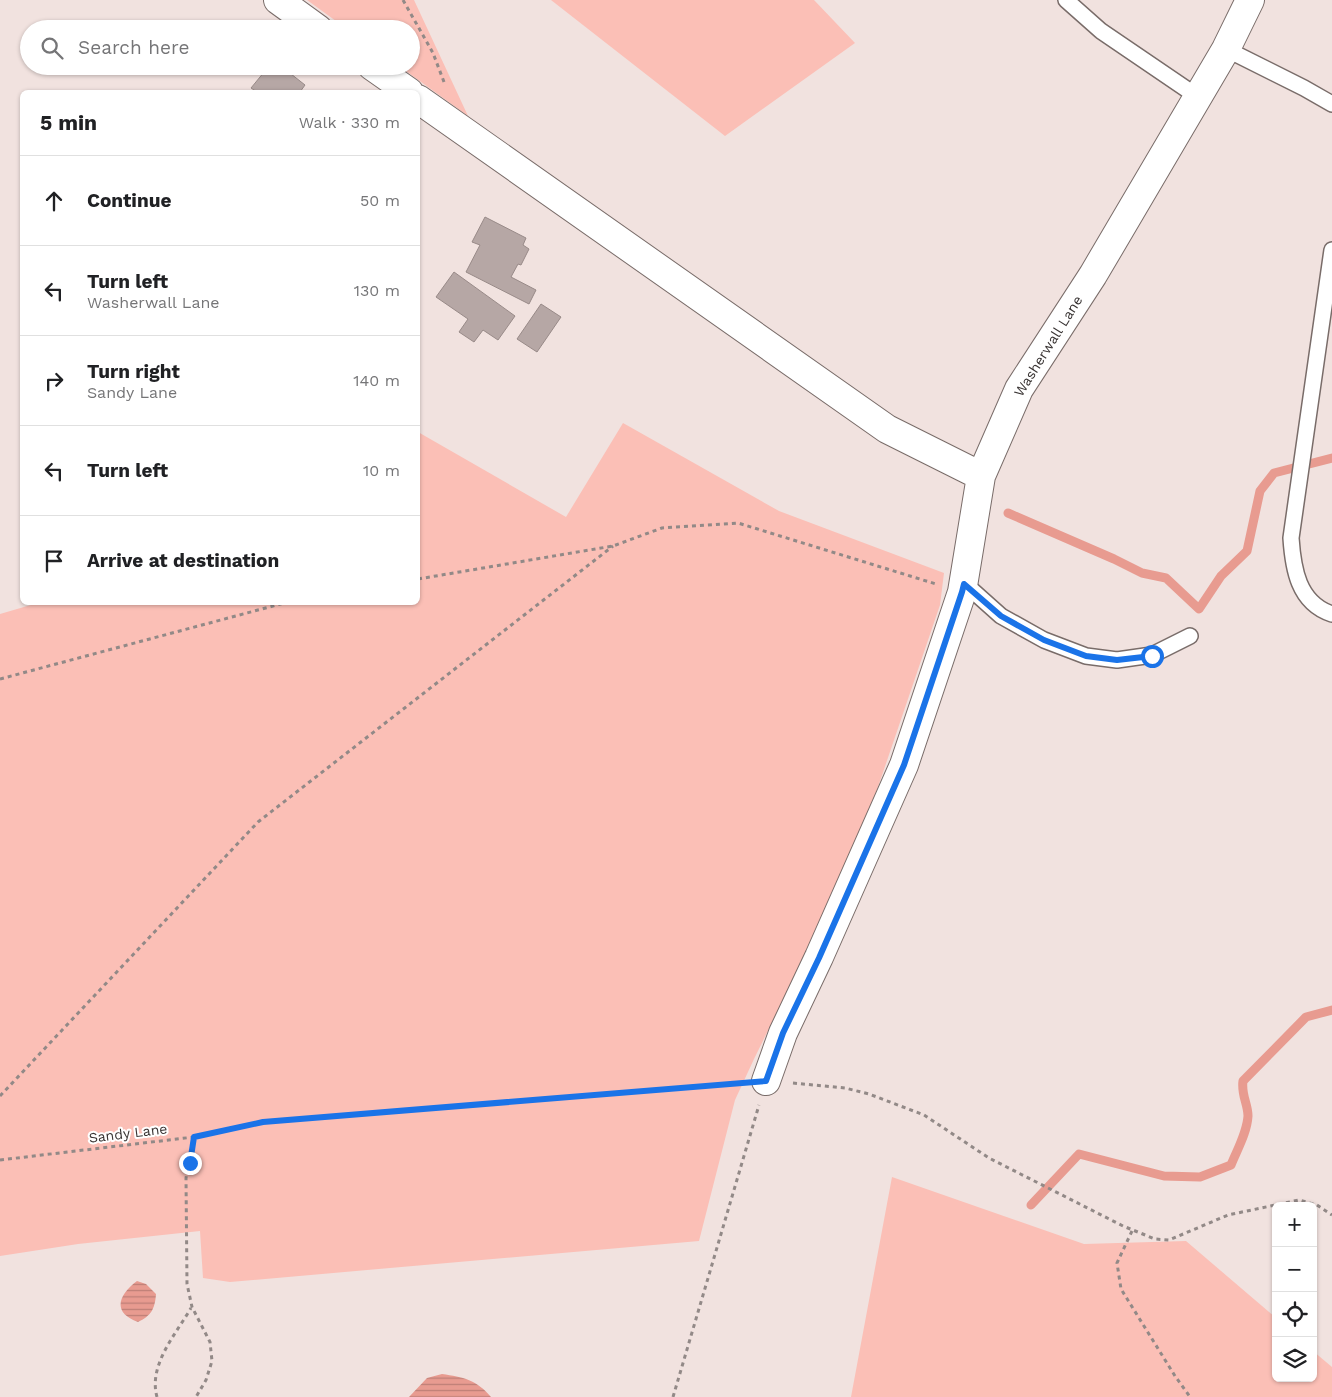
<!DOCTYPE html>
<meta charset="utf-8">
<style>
:root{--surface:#fff;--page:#f2f2f2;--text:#202124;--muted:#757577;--line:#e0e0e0}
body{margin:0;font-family:"Work Sans",sans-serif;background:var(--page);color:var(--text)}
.controls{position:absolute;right:15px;bottom:15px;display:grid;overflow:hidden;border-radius:8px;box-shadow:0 1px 4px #0004}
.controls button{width:45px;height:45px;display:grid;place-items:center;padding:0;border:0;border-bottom:1px solid var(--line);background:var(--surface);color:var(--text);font:25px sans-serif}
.stop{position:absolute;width:15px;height:15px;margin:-11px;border:4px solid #1a73e8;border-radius:50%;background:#fff}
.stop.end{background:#1a73e8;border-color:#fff;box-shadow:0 1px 5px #0008}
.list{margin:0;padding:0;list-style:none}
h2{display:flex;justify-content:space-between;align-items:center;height:65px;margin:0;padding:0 20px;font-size:21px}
h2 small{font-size:16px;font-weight:400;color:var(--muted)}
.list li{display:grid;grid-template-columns:32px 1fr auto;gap:15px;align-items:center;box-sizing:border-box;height:90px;padding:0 20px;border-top:1px solid var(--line)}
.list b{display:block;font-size:19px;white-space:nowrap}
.list p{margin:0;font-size:16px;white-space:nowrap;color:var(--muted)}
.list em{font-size:16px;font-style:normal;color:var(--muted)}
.icon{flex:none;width:28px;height:28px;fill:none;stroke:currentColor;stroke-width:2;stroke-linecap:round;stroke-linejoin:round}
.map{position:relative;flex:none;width:1332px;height:1397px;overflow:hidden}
.search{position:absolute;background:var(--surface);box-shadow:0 1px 4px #0004;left:20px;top:20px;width:400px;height:55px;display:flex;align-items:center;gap:12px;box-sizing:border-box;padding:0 18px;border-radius:28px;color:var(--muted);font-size:19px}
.panel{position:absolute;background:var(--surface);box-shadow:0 1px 4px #0004;left:20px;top:90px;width:400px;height:515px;border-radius:8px}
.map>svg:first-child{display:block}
.grass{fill:#fbbfb6}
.water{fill:url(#water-rules)}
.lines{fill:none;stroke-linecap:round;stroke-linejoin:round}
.stream{stroke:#e89b90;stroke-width:9}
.building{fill:#b6a7a5;stroke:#988a88}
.service-casing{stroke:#796c69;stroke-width:18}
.minor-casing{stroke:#796c69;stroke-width:30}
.path{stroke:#928987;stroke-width:3;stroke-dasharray:4 4;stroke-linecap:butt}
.service{stroke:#fff;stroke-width:15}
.minor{stroke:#fff;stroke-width:28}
.route{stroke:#1a73e8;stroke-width:6}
.labels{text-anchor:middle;stroke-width:4;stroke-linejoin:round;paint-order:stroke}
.street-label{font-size:14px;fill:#393433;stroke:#fff}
</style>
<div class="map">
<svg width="1332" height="1397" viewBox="0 0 1332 1397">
<defs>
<pattern id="water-rules" width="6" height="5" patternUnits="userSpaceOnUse" patternTransform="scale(1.25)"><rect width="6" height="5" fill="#e89b90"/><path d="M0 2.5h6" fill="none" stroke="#bd7f76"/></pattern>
</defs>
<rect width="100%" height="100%" fill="#f1e2df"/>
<path class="grass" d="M307 0H414L468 116 399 66H411V29H347Z
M551 0H814L855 43 725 136Z
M623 423 779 511 944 573 940 605 878 787 823 919 754 1059 735 1100 699 1241 230 1282 203 1278 200 1231 78 1244 0 1256V614L41 602H418V432L566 517Z
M892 1177 1084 1244 1186 1241 1276 1318V1378H1313V1351L1332 1367V1397H851Z"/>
<path class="water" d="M137 1281 146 1284 156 1294C155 1309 151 1316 138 1322 112 1313 118 1295 137 1281Z
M442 1374C463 1377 477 1380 491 1397H409L427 1378Z"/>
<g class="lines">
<path class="stream" d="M1008 513 1114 559 1142 573 1166 578 1199 609 1221 576 1247 551 1260 491 1274 473 1332 458
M1031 1205 1079 1154 1164 1176 1200 1177 1231 1165C1237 1150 1247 1133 1248 1116 1248 1104 1241 1095 1243 1081L1306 1017 1332 1010"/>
</g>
<path class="building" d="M269 66H281L305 85 300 92H257L251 88Z
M485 217 526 238 523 245 529 249 521 265 518 264 511 277 536 290 529 304 466 272 480 245 472 242Z
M454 272 515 316 498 340 483 330 474 342 459 332 468 319 436 297Z
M541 304 561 317 537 352 517 339Z"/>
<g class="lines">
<defs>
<path id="service" d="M1066 0 1101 31 1198 97
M1226 49 1304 88 1332 104
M1332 250 1291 538C1293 568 1298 603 1332 614
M964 583 1001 616 1044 640 1086 656 1117 660 1152 655 1190 636"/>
<path id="minor" d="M278 0 318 29
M372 66 409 92
M418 99 887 429 981 476
M766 1081 783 1033 819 957 904 765 962 592 981 476 1019 389 1093 275 1226 49 1250 0"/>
</defs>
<use href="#service" class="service-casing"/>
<use href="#minor" class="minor-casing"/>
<path class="path" d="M403 0 433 53 444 82
M418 579 613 546 662 528 738 523 936 584
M0 679 288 602
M793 1083 845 1088 869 1094 924 1115 989 1158 1123 1226 1155 1239 1169 1240 1228 1215 1299 1200 1317 1205 1332 1215
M0 1096 258 822 613 546
M194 1137 186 1178 187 1284 192 1307 210 1342 212 1361 206 1380 196 1397
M0 1160 194 1137 263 1122 740 1083
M1132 1231 1117 1263 1121 1289 1175 1376 1190 1397
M157 1397C148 1365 176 1334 191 1308
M673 1397 759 1105"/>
<use href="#service" class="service"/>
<use href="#minor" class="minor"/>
</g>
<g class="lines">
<path class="route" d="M190 1163 194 1137 263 1122 766 1081 783 1033 819 958 904 765 962 592 964 584 1001 616 1044 640 1086 656 1117 660 1152 656"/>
</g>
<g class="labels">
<g class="street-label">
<text transform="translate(1048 346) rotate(-58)" y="5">Washerwall Lane</text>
<text transform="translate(128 1133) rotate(-7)" y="5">Sandy Lane</text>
</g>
</g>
</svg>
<div class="controls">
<button>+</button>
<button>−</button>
<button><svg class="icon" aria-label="locate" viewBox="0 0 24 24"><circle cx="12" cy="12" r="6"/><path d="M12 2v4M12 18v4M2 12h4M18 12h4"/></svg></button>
<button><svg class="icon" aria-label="layers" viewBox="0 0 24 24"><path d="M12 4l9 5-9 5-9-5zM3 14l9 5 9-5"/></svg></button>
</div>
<div class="stop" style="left:1152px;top:656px"></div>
<div class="stop end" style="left:190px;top:1163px"></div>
<div class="search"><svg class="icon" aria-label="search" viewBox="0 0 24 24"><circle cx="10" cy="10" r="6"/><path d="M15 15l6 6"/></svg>Search here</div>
<section class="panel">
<h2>5 min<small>Walk · 330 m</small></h2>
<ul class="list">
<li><svg class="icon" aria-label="ahead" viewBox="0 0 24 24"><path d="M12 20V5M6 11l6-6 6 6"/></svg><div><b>Continue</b></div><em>50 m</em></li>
<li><svg class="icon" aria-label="left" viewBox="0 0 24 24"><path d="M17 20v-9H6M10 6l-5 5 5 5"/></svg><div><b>Turn left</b><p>Washerwall Lane</p></div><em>130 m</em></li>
<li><svg class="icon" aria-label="right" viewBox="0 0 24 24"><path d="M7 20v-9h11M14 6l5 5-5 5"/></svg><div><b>Turn right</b><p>Sandy Lane</p></div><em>140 m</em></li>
<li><svg class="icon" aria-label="left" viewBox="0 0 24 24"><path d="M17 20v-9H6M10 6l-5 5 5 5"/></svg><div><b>Turn left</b></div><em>10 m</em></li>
<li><svg class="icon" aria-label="arrive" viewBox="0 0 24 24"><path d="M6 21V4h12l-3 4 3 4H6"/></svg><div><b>Arrive at destination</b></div></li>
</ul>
</section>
</div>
